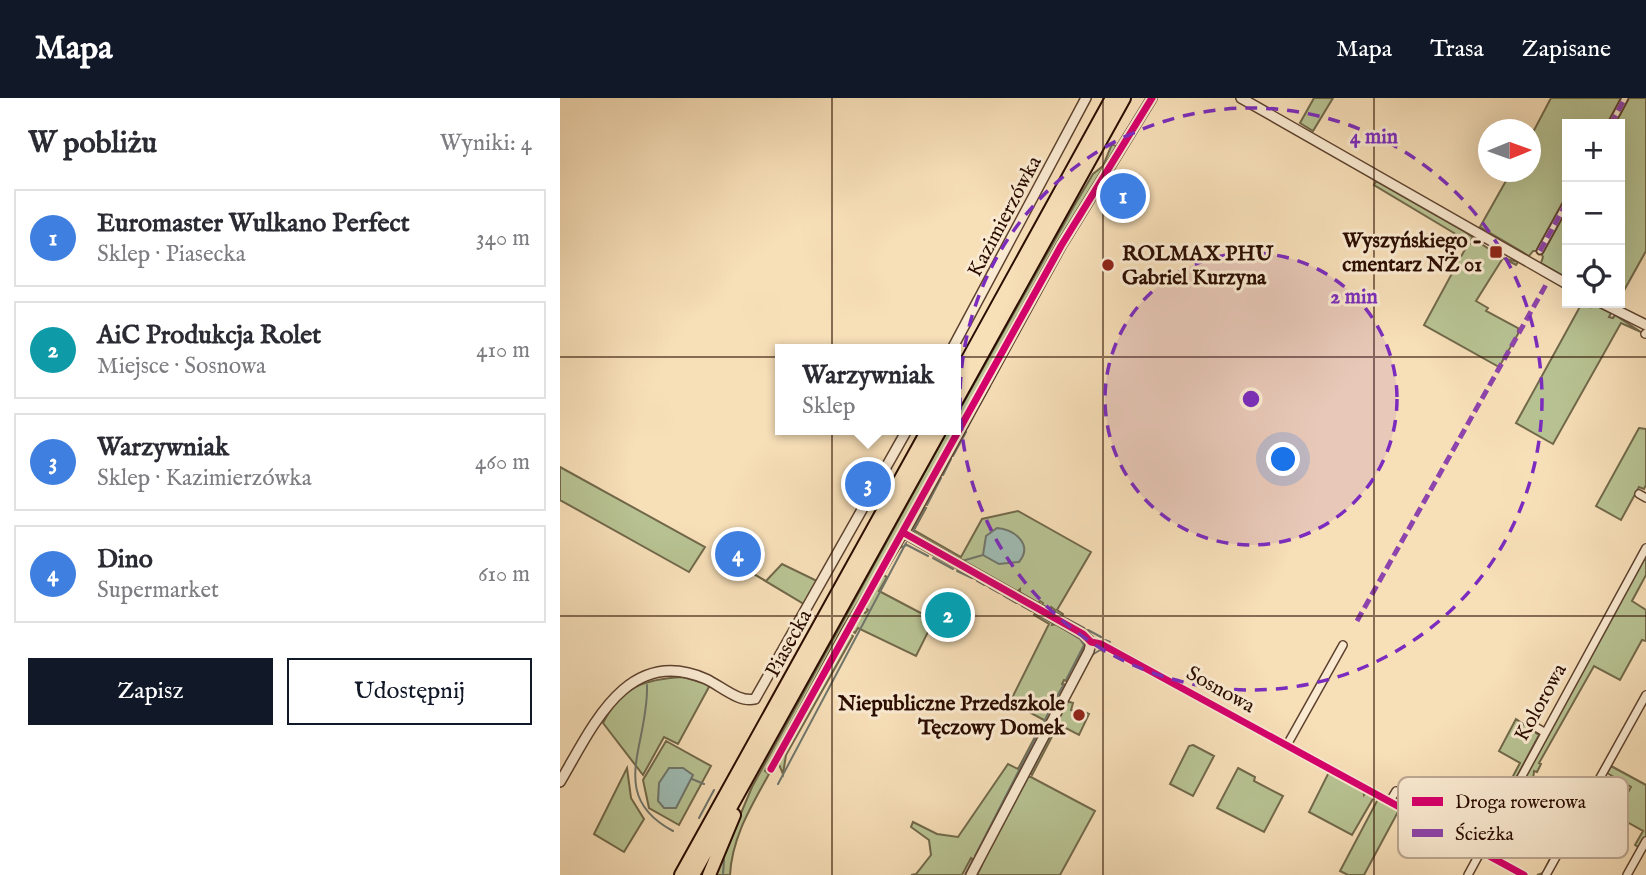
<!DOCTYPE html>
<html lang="pl">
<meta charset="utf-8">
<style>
:root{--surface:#fff;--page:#f7f7f7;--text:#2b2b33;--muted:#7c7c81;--line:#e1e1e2;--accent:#111827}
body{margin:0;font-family:"IM FELL English",serif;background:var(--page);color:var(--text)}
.controls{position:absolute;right:21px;top:21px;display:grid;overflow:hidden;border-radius:0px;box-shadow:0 7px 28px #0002}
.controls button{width:63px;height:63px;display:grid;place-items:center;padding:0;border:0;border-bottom:2px solid var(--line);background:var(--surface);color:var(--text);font:35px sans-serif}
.compass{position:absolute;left:918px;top:21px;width:63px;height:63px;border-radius:50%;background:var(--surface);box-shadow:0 7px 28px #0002;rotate:89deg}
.you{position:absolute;left:724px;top:362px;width:24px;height:24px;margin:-18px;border:5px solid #fff;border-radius:50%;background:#1a73e8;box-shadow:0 0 0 10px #1a73e833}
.badge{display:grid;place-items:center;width:46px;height:46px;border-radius:50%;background:var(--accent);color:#fff;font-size:23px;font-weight:700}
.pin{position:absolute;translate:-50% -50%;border:4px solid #fff;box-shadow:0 2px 7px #0006}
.popup{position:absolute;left:215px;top:246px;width:186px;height:91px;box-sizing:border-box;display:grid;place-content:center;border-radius:0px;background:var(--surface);filter:drop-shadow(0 2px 5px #0005);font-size:23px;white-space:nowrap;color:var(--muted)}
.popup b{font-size:26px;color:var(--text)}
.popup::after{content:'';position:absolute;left:50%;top:100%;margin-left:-14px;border:14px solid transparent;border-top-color:var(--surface)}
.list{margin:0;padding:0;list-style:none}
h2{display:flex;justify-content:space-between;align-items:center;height:91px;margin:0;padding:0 28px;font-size:30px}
h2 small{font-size:23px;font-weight:400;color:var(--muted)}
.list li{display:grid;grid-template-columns:46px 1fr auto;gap:21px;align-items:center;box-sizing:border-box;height:98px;margin:0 14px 14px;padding:0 14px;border:2px solid var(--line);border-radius:0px}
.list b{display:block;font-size:26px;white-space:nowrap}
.list p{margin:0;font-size:23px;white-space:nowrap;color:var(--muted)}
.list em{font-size:23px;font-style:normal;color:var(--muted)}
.actions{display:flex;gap:14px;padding:21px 28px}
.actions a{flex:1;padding:16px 0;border:2px solid var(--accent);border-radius:0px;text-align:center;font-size:24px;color:var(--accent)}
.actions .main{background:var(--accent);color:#fff}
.icon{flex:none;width:38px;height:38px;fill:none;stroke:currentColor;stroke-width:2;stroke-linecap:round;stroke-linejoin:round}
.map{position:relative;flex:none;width:1086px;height:777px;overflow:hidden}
header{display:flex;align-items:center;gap:42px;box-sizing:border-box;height:98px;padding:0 35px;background:var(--accent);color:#fff}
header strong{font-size:33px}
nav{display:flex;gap:38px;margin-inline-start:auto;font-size:24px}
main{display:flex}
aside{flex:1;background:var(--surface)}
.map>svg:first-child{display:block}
.green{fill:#b8c393;stroke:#71684a;stroke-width:2}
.water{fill:#9ebcb4;stroke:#70766c;stroke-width:2}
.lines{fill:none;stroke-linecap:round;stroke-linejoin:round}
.stream{stroke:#70766c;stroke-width:2}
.pedestrian-casing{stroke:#5d412e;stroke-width:9}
.minor-casing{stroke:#5d412e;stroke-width:10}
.tertiary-casing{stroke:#5d412e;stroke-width:12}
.motorway-casing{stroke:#2a0c00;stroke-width:16}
.pedestrian{stroke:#faead1;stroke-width:5}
.minor{stroke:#faead1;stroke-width:7}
.tertiary{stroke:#faead1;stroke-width:9}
.motorway{stroke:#f7dfb8;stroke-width:12}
.quiet{stroke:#8e44ad;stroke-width:5;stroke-dasharray:10 5;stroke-linecap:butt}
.cycleway-casing{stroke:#faead1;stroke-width:11}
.cycleway{stroke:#d6006c;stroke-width:7}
.grid{fill:none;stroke:#2a0c00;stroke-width:2;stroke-opacity:0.55}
.ring{fill:none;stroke:#7b2cbf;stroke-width:3.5;stroke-dasharray:12 9}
.poi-dot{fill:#8f2418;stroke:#faead1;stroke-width:2.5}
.labels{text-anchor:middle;stroke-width:6;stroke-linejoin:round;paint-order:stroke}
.street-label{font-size:21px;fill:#2a0c00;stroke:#faead1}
.poi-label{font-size:21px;font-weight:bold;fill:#2a0c00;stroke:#faead1;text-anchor:end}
.key{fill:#faead1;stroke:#bca792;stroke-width:2}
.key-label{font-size:19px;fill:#2a0c00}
.centre{fill:#7b2cbf;stroke:#faead1;stroke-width:3.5}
.ring-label{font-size:21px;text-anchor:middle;font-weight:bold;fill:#7b2cbf;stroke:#faead1;stroke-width:6;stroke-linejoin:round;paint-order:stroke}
</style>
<header>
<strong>Mapa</strong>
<nav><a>Mapa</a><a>Trasa</a><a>Zapisane</a></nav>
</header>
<main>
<aside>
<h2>W pobliżu<small>Wyniki: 4</small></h2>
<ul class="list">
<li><span class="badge" style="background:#3f7fe0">1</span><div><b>Euromaster Wulkano Perfect</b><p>Sklep · Piasecka</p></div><em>340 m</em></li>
<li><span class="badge" style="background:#0f9aa8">2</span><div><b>AiC Produkcja Rolet</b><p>Miejsce · Sosnowa</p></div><em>410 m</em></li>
<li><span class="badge" style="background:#3f7fe0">3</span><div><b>Warzywniak</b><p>Sklep · Kazimierzówka</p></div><em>460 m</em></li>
<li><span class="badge" style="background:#3f7fe0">4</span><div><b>Dino</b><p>Supermarket</p></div><em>610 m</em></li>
</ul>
<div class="actions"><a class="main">Zapisz</a><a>Udostępnij</a></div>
</aside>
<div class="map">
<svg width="1086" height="777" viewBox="0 0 1086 777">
<rect width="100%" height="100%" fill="#f7dfb8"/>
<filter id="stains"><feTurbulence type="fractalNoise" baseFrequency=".00286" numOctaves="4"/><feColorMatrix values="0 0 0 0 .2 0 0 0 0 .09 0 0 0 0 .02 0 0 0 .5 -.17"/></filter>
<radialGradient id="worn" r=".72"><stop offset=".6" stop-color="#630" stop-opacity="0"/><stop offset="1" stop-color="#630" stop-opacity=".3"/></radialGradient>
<path class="green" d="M754 0H773L753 33 740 25Z
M991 0H1086V153L1062 196 1060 194V26H1007V180L981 165 983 159 980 153H973L969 158 920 129 951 74H970L971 38Z
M552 46 559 50 493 153 396 330 400 311 514 108 533 76 543 68Z
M816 83 907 135 912 139 911 145 915 142 943 160 958 164 956 167 943 160 916 203 928 210 926 213 958 230V236L939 269 864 227 909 144 814 87Z
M1022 205H1029L1031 209 1033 206 1051 215 1049 219 1053 220 1055 217 1081 234 1061 225 993 346 956 325Z
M1079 330 1086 331V387L1084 391 1079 389 1061 422 1036 408Z
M388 332H395L205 673 209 676C191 709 172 739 170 777H155L192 689Z
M0 369 145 449 129 474 0 402Z
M361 408 366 410 354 432 401 459 422 421 458 413 531 454 497 512 503 516 501 520 493 515 495 512 491 509 488 513 481 509 483 505 480 503 477 507 460 497V491L455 495 350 434Z
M155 453 206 483 222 466 257 483 244 506Z
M1086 454V477L1072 503 1086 512V543L1082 542 1060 582 1034 568 979 665 981 666 977 674 974 673 973 682 961 702 952 697Z
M321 476 327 479 319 493 374 522 356 558 298 530 295 535 290 531 300 512 305 515 308 512 303 508Z
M476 514 493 524 492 527 497 526 521 539 525 547 509 584 504 582 502 586 507 588 498 604 495 602 492 606 496 608 466 679H471L535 713 500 777H417L422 767 411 760 402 777H351L356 776 371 757 369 742 351 729 353 724 377 736 398 739 448 666 458 671 484 622 450 604 489 526 474 517Z
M288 535 293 538 226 657 223 676 218 664Z
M123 579 150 587 118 646 104 639 83 677 43 625C61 589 84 581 123 579Z
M506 603 513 605 511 612 517 615 519 611 529 616 519 637 502 628 497 629 472 677 469 675Z
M956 621 979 637 954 684 951 682 960 665 939 653Z
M106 643 151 668 119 727 89 710 83 682Z
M633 647 654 658 633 698 610 686 629 648Z
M1051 668 1086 687V739L1080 750 1075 747 1083 733 1058 719 1043 745 1016 730 1038 691 1063 704 1071 689 1047 675Z
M67 670 71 700 84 721 64 754 34 736Z
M678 670 695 679 694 683 723 698 704 734 657 710Z
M769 674 803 692 804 697 806 694 814 699 792 737 749 714Z
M951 700 960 705 935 749 943 760 931 753 929 745Z
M818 701 839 712 804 777H788L780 773Z
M980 721 1006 735 983 777H977L983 775 992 757 968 743Z"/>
<path class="water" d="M437 430C456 432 473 447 459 464L439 466 423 457 426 438Z
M109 670H123L133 677 116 710H104L98 703 99 685Z"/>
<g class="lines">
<path class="stream" d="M432 284 444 261
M419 308 430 288
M407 330 417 311
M393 358 406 334
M383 377 391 361
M367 407 381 380
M352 428 355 436 402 463 423 457
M354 431 365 410
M339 450 347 447 368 458
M373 460 393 471
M402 463 456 493
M326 472 331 464
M397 473 412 480
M417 483 424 487
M430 490 439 495
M461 495 478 505
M444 498 456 505
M482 507 490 511
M462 508 471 513
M305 510 323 477
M494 513 502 518
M476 516 493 525
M507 521 524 530
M497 527 520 541 524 547 506 582
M528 532 541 539
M292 533 302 514
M545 542 550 544
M532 557 540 552 547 554
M87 587C89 647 46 697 113 733
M495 602 504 586
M224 655 290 536
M470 676 508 602
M132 681 144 686
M218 686 346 445
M139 720 154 692
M427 755 467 681
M415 758 493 606
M163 777 164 761
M405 777 412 763"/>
<defs>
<path id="pedestrian" d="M1051 26 1065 0
M980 153 1007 104"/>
<path id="minor" d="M1085 236 1086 235
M1079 396 1086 400
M531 544 541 546 964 777
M969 625 984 634
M727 647 783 547
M211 671 286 532 344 435
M830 703 836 693
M908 777 1086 450
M986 777 1086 597
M1067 777 1086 743"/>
<path id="tertiary" d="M681 0 1007 186
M1042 205 1086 227
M392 251 526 0
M0 684C32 630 67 546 146 581 161 588 179 605 195 601L347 332
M411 777 529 553 531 544 523 536 344 435 501 148 592 0"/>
<path id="motorway" d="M396 283 552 0
M396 303 564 0
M121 777 368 332
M133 777 380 332
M149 777 174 717"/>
</defs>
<use href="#pedestrian" class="pedestrian-casing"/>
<use href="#minor" class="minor-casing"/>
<use href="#tertiary" class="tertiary-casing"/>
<use href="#motorway" class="motorway-casing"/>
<use href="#pedestrian" class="pedestrian"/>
<use href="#minor" class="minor"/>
<use href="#tertiary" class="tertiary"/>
<use href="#motorway" class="motorway"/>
<path class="quiet" d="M1051 26 1065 0
M980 153 1007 104
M797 523 987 185"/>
<defs>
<path id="cycleway" d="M344 435 523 536 531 544 541 546 964 777
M211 671 501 148 592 0"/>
</defs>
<use href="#cycleway" class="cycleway-casing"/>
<use href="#cycleway" class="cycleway"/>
</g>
<path class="grid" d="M272 0V777M543 0V777M814 0V777M0 259H1086M0 518H1086"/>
<circle cx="691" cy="301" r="146" fill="#7b2cbf" fill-opacity=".12"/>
<g class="ring">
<circle cx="691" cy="301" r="146"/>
<circle cx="691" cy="301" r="291"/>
</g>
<g class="poi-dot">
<rect x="929" y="147" width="14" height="14" rx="3.5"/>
<circle cx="548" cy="167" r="7"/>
<circle cx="519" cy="617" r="7"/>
</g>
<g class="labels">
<g class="street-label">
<text transform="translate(444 118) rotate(-62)" y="7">Kazimierzówka</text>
<text transform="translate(228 545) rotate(-61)" y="7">Piasecka</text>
<text transform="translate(661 591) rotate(29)" y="7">Sosnowa</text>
<text transform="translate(980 604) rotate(-61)" y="7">Kolorowa</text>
</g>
<g class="poi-label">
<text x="922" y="149">Wyszyńskiego -<tspan x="922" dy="24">cmentarz NŻ 01</tspan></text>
<text x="562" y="162" text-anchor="start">ROLMAX PHU<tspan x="562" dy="24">Gabriel Kurzyna</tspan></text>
<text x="505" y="612">Niepubliczne Przedszkole<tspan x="505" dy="24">Tęczowy Domek</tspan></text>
</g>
</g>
<rect x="838" y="679" width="230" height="81" rx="10" class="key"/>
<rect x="852" y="699" width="31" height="9" fill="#d6006c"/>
<rect x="852" y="731" width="31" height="8" fill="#8e44ad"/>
<g class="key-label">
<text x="895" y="710">Droga rowerowa</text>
<text x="895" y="742">Ścieżka</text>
</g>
<circle cx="691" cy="301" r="10" class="centre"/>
<g class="ring-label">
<text x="814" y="45">4 min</text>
<text x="794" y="205">2 min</text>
</g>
<rect width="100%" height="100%" filter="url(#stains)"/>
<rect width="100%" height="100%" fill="url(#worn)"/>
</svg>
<div class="controls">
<button>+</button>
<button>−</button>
<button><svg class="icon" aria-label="locate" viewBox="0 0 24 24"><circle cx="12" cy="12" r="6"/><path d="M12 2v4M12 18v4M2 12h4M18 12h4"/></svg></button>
</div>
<svg class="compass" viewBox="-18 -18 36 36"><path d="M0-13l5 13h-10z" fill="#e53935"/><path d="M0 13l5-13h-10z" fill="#7c7c81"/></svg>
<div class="you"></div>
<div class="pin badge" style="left:563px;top:98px;background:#3f7fe0">1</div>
<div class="pin badge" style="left:388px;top:517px;background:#0f9aa8">2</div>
<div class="pin badge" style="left:308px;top:386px;background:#3f7fe0">3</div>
<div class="popup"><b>Warzywniak</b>Sklep</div>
<div class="pin badge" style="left:178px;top:456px;background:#3f7fe0">4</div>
</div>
</main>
